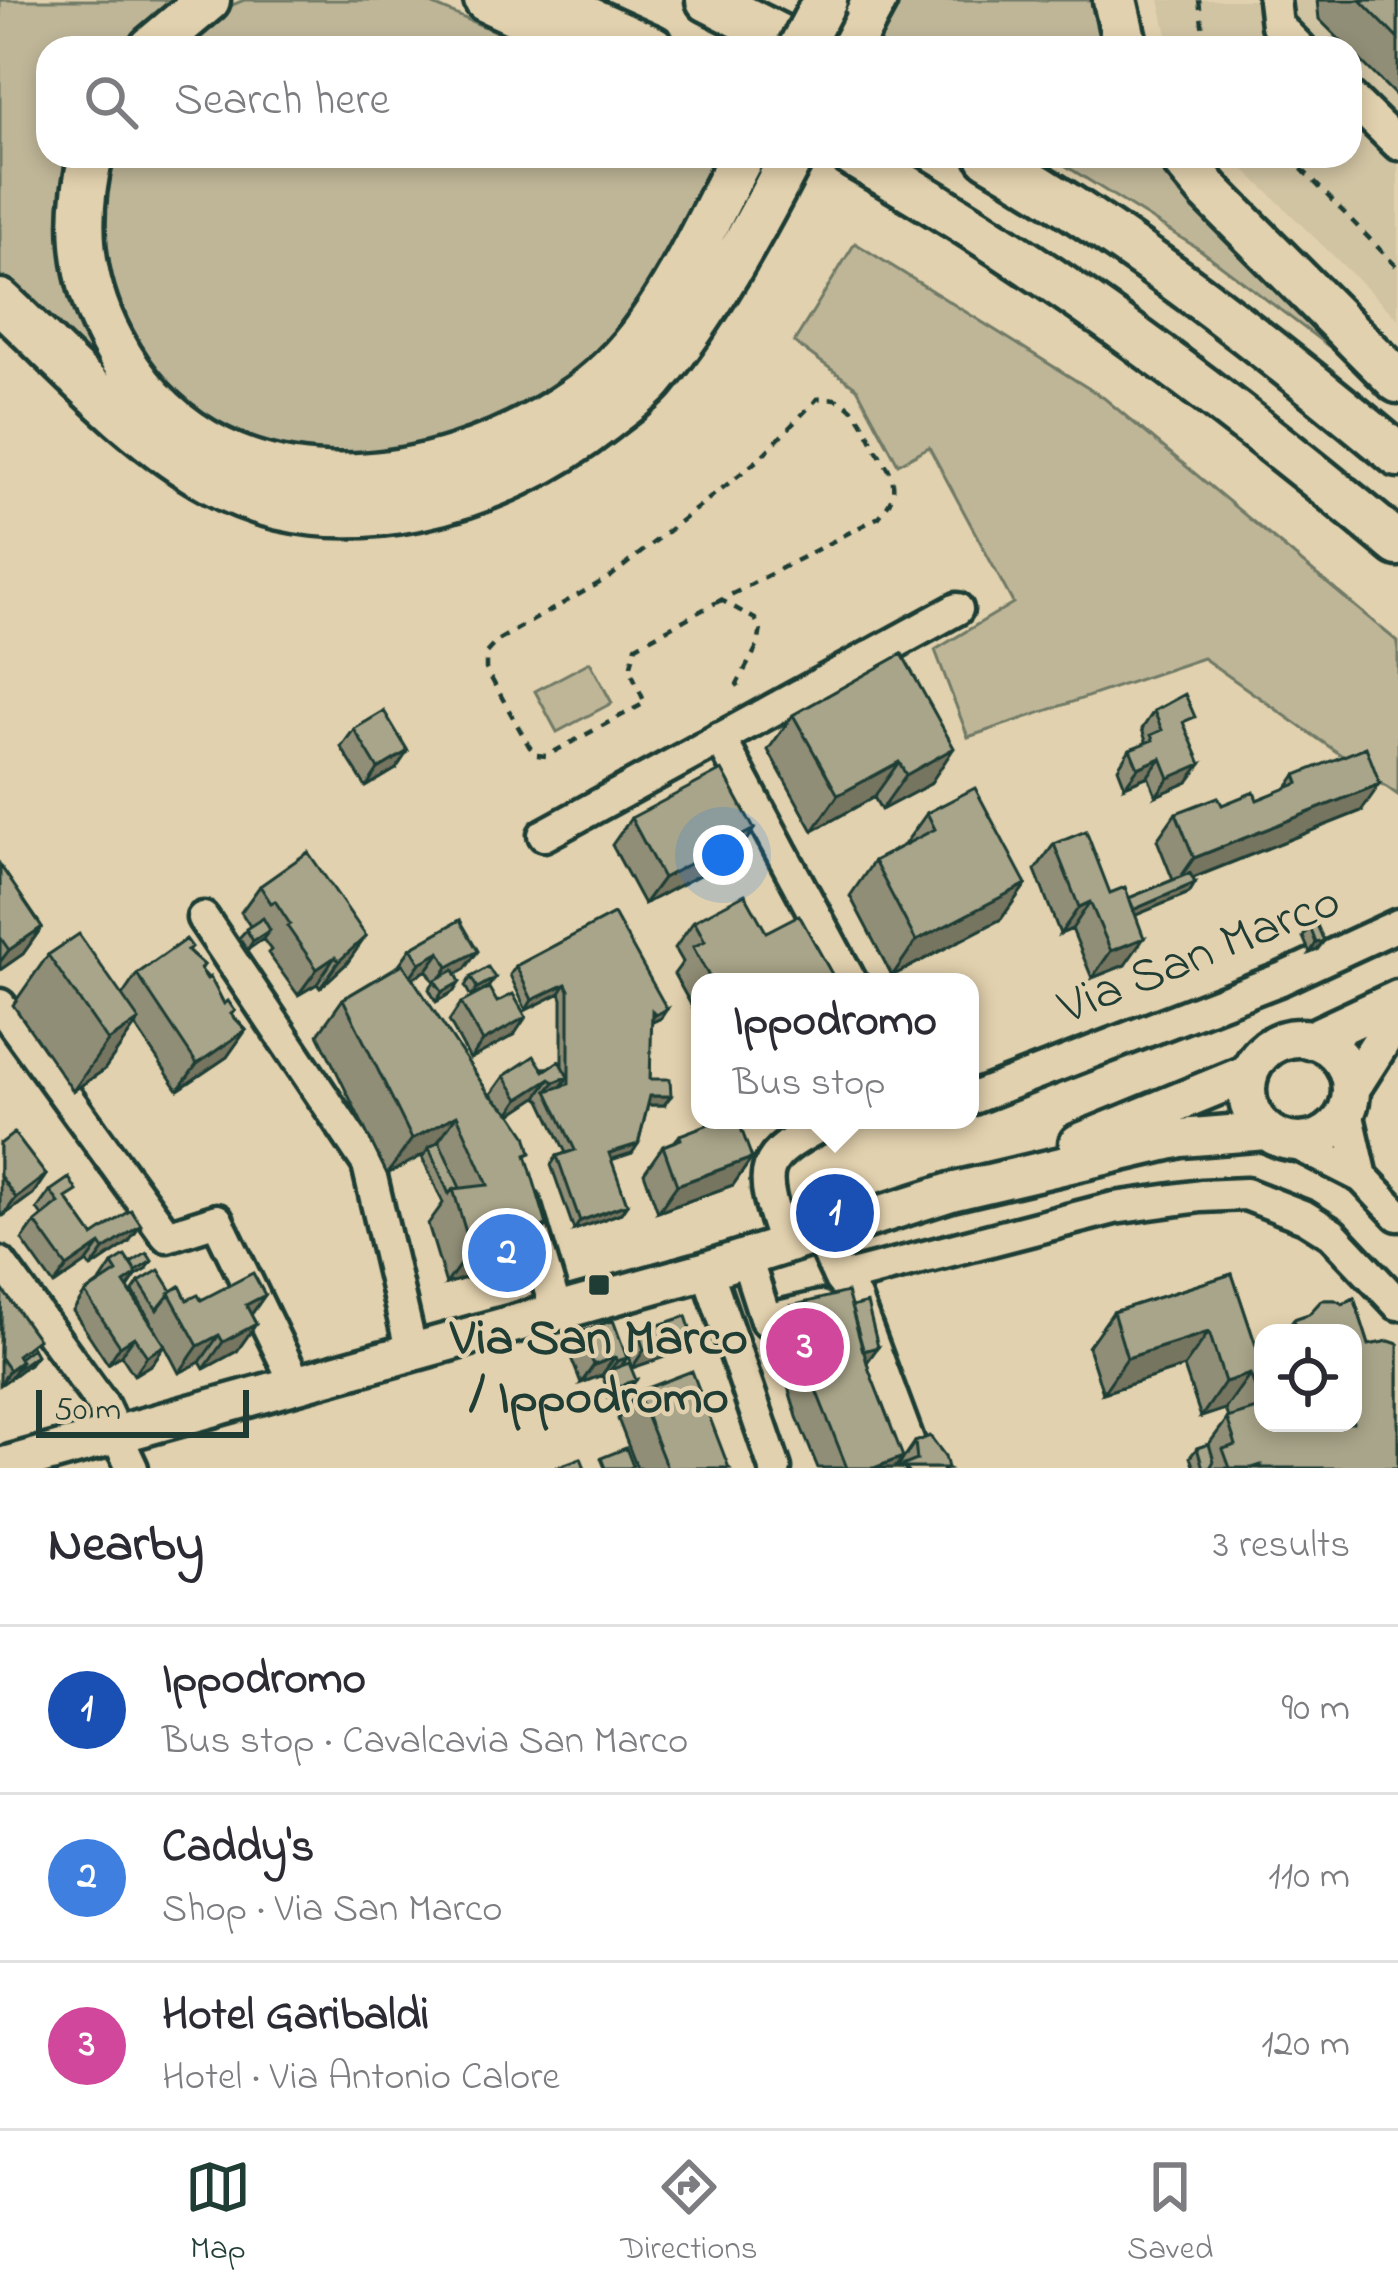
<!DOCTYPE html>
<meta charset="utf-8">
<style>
:root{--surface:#fff;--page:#f2f2f3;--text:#2b2b33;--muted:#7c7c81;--line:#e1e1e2;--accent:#1f3d34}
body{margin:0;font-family:"Indie Flower",sans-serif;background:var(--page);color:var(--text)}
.controls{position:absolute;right:36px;bottom:36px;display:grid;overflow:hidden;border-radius:24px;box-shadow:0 6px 18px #0003}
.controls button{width:108px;height:108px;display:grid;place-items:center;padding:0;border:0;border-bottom:3px solid var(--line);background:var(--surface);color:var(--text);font:60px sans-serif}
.scale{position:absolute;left:36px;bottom:30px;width:213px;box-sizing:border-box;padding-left:12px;border:6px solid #1f3d34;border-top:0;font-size:33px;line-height:42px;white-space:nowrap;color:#1f3d34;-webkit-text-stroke:9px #e2d1ae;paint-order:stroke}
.you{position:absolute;left:723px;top:855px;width:42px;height:42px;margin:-30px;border:9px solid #fff;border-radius:50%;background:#1a73e8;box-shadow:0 0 0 18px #1a73e833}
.badge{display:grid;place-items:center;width:78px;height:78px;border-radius:50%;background:var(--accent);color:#fff;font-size:39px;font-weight:700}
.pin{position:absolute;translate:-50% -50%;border:6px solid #fff;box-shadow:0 3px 12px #0006}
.popup{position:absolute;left:691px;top:973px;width:288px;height:156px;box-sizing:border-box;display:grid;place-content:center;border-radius:24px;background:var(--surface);filter:drop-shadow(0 3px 9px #0005);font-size:39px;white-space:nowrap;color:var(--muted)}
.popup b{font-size:45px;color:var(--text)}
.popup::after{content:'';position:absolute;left:50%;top:100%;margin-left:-24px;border:24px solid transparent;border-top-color:var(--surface)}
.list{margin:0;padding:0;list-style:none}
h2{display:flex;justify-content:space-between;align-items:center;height:156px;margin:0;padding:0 48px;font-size:51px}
h2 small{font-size:39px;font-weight:400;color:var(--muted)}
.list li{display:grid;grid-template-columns:78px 1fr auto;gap:36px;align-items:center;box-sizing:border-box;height:168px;padding:0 48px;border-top:3px solid var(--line)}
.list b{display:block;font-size:45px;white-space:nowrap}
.list p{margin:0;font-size:39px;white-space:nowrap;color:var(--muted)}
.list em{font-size:39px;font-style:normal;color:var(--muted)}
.icon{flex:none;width:66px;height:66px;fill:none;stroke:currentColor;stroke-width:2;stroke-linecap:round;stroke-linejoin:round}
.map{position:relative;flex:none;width:1398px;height:1468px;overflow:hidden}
.search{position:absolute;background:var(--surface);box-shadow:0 6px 18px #0003;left:36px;right:36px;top:36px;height:132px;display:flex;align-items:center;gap:30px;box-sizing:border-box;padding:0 42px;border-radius:36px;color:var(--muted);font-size:45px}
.sheet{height:660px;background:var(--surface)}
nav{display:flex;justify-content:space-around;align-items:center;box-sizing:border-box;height:168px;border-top:3px solid var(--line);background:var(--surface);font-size:33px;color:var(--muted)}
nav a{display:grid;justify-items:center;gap:6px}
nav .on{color:var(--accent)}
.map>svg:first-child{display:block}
.built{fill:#d1c4a3}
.green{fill:#bfb698;stroke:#6f7a66;stroke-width:3}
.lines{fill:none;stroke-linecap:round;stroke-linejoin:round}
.minor-casing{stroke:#1f3d34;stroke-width:39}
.major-casing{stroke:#1f3d34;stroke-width:45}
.highway-casing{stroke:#1f3d34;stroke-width:51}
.path{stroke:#1f3d34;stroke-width:4.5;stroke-dasharray:9 9;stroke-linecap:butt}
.minor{stroke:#e2d1ae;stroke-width:30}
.major{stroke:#e2d1ae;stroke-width:36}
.highway{stroke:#e2d1ae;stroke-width:42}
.highway-bridge-casing{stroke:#1f3d34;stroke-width:51;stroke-linecap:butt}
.highway-bridge{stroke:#e2d1ae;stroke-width:42}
.wall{fill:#918e77;stroke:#1f3d34;stroke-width:3}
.shaded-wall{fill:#767461;stroke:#1f3d34;stroke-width:3}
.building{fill:#a9a58a;stroke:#1f3d34;stroke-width:3}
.poi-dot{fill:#1f3d34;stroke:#e2d1ae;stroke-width:4.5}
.labels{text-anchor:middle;stroke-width:9;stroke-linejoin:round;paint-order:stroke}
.street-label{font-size:51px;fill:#1f3d34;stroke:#e2d1ae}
.poi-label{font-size:51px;font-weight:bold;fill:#1f3d34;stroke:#e2d1ae}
</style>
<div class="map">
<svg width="1398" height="1468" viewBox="0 0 1398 1468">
<rect width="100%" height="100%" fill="#e2d1ae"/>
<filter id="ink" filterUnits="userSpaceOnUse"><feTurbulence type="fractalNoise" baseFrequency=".00833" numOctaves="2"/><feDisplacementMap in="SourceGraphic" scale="24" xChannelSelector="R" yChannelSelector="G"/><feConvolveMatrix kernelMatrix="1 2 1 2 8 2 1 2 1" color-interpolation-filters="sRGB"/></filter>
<g filter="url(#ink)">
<path class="built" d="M1159 0H1398V319L1231 156H1350V48H1170Z"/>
<path class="green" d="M0 0H182L128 48H48V156H71C56 255 63 314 123 398L0 283Z
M244 0H422L534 48H171L225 8Z
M896 0H1098L1109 48H878L871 44Z
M105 156H722L669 270 589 365 500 423 367 461 269 453 185 409 111 307 96 213Z
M1050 156H1161L1347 354 1344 358 1202 251Z
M855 243 1104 398 1398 642V795L1203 658 968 737 935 650 1013 603 929 447 898 464 857 388 794 342Z
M590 662 612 703 557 732 535 691Z"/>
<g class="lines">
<defs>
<path id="minor" d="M1274 0 1277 25 1300 48
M1350 97 1398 144
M720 738 851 982
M544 835 957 609
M203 918 368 1164 412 1353
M0 1005 167 1236 217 1220 297 1386
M970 1099 1281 979 1398 925
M1347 1112 1362 1177
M1289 1140 1362 1177 1398 1215
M524 1203 557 1313
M818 1232 840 1279 855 1298 912 1451 927 1468
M785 1246C757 1166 756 1159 832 1120
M746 1258 766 1320 820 1307
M0 1263 102 1404 132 1468
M707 1270 775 1468
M840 1279 1114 1208 1201 1196 1246 1194 1305 1217 1332 1234 1398 1304"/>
<path id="major" d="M1247 1090a52 52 0 1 1 104 0a52 52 0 1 1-104 0Z
M1310 1040 1398 999
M1352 1087 1398 1015
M1078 1143 1249 1073
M0 1467 707 1270 951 1192 1181 1138 1266 1131"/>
<path id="highway" d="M486 0 572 40
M547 0 653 48
M708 0 803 48
M1115 0 1126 48
M151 48 208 0
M849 48 875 0
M91 156C75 220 81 283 112 341 206 523 435 499 580 395 659 339 697 239 742 156
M854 156C1049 267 1226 400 1398 544
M988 156C1134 241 1268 347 1398 455
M1180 156 1209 191 1398 381
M0 301C68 364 132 438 214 483 338 551 501 503 605 420 621 407 640 395 653 380 709 312 752 233 792 156"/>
</defs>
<use href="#minor" class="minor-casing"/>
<use href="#major" class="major-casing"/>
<use href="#highway" class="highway-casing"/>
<path class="path" d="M1199 0 1205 48
M1289 156 1398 268
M721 600 636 646 630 669 645 703 546 756 536 755 529 746 486 669V653L498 640 610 577 758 460 817 399C852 392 863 425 876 449 882 460 892 470 893 483 895 497 887 507 879 517L721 600 755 619 761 629 758 645 737 684 743 692"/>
<use href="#minor" class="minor"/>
<use href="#major" class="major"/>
<use href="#highway" class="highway"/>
<defs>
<path id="highway-bridge" d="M800 48 825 0"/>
</defs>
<use href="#highway-bridge" class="highway-bridge-casing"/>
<use href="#highway-bridge" class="highway-bridge"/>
</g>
<path class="wall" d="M1317 0H1398V98L1319 19Z
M902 654 930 784 881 810 874 797 813 831 768 750 793 715Z
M1154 711 1186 729 1188 782 1156 796 1148 776 1125 786 1118 768 1130 749 1145 744 1146 741 1142 729Z
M354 729 396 769 366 787 341 747Z
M1296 775 1361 811 1193 878 1195 883 1189 893 1135 915 1125 965 1092 978 1072 929 1060 934 1035 870 1054 844 1110 893 1129 898 1173 880 1157 840 1176 813 1257 800 1286 789Z
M927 813 1026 884 1001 919 892 976 850 896 874 861 904 845Z
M631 818 754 829 735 856 644 904 612 845Z
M0 865 42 927 23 954 0 970Z
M260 886 366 936 347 963 320 988 317 984 298 995 268 953 271 950 263 939 247 950 239 938 250 926 241 912Z
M614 914 661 1018 651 1023 650 1079 664 1105H648L638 1144 632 1153 611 1160 627 1204 621 1213 574 1230 551 1165 557 1156 566 1153 541 1100 537 1097 511 1114 547 1225 522 1260 446 1284 428 1224 443 1203 422 1157 425 1154 387 1174 318 1034 343 999 398 966 411 948 460 920 465 969 456 974 454 991 436 1002 429 989 434 982 427 970 412 979 489 1094 495 1100 491 1094 504 1076 542 1068 562 1067V999L560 993 526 1010 510 975 516 966Z
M694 921 766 932 829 982H700V1021L674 974 683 962 675 948Z
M1317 925V950L1310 953 1303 937 1310 927Z
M189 951 204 965 201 970 214 984 224 1004 235 1011 232 1015 246 1030 227 1057 178 1090 135 1026 104 1070 73 1091 13 1005 48 955 122 996 137 974Z
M471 977 495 978 488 987 471 997 465 986Z
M461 1003 514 1035 470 1059 449 1021Z
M680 1135 752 1158 733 1185 658 1212 644 1173 663 1146 675 1141Z
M0 1144 46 1175 33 1194 3 1216 0 1212Z
M50 1191 69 1202 93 1236 128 1243 91 1268 87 1262 54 1285 22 1240 35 1222 42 1216 37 1209Z
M112 1264H130L146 1270 136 1276 128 1288 159 1336 133 1291 139 1282 172 1291 187 1300 265 1295 251 1315 256 1324 237 1351 204 1369 200 1362 179 1373 165 1346 152 1364 134 1375 121 1355 108 1364 73 1311 85 1293 100 1282Z
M1232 1274 1263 1367V1423H1353V1333H1285L1294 1319 1309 1314 1322 1300H1335L1343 1304 1354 1298 1369 1345 1389 1341 1398 1344V1468H1194L1190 1457 1197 1448 1209 1444 1228 1418 1225 1409 1201 1417 1184 1367 1103 1393 1088 1347 1113 1312Z
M0 1290 32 1348 29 1364 0 1385Z
M791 1306 867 1363 895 1468H818L797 1417 772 1333Z
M581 1332 627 1358 621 1366 636 1380 629 1389 610 1396 602 1375 581 1383 568 1350Z
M638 1332 692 1334 679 1352 632 1368 626 1350Z
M637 1392 729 1468H637L618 1419Z
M915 1442 948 1468H897Z"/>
<path class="shaded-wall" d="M954 748 930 784 881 810 906 775Z
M408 751 396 769 366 787 378 769Z
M1161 758 1148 776 1125 786 1138 768Z
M899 762 874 797 813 831 838 795Z
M1201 764 1188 782 1156 796 1169 778Z
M1380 784 1361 811 1175 885 1194 858Z
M754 829 735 856 644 904 663 878Z
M1195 883 1189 893 1110 926 1116 917Z
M1026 884 1001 919 892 976 916 941Z
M1090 902 1072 929 1060 934 1079 907Z
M42 927 23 954 0 970V962L9 950Z
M270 930 263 939 247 950 253 941Z
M366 936 347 963 320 988 339 961Z
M1144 938 1125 965 1092 978 1111 951Z
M1324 941 1317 950 1310 953 1316 943Z
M478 951 465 969 436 986 448 967Z
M440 952 427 970 407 981 420 963Z
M335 957 317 984 298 995 317 969Z
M495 978 488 987 471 997 477 988Z
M460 982 454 991 436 1002 442 992Z
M566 984 560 993 526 1010 532 1000Z
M667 1009 661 1018 648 1024 655 1015Z
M526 1017 514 1035 470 1059 483 1041Z
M139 1020 104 1070 73 1091 108 1041Z
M246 1030 227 1057 178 1090 197 1064Z
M568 1077 555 1095 547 1091 554 1082Z
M550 1079 537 1097 507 1117 519 1099Z
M650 1096H671L664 1105H644Z
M457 1115 432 1150 429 1148 425 1154 387 1174 412 1139Z
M638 1144 632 1153 603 1162 609 1153Z
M752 1158 733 1185 658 1212 677 1185Z
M46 1175 33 1194 3 1216 16 1198Z
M627 1204 621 1213 574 1230 580 1221Z
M141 1225 128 1243 91 1268 104 1250Z
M547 1225 522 1260 446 1284 471 1249Z
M100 1244 87 1262 54 1285 67 1267Z
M152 1261 146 1270 136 1276 124 1293V1283L136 1271Z
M265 1295 246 1322V1305Z
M256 1324 237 1351 204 1369 223 1342Z
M1209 1332 1184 1367 1103 1393 1127 1358Z
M692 1334 679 1352 632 1368 644 1350Z
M219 1335 200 1362 179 1373 198 1346Z
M134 1337 121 1355 108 1364 120 1346Z
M165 1345 152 1364 134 1375 147 1356Z
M878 1347 865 1365 856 1353Z
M36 1355 29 1364 9 1379 15 1370Z
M615 1357 602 1375 581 1383 594 1365Z
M627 1358 614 1376 610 1370 617 1361Z
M21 1361 9 1379 0 1385 9 1370Z
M1250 1374 1225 1409 1201 1417 1225 1382Z
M636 1380 629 1389 610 1396 617 1387Z
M903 1457 895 1468H874Z"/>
<path class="building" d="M1360 0H1398V39Z
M902 654 954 748 906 775 899 762 838 795 793 715Z
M1185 694 1195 717 1183 722 1201 764 1169 778 1161 758 1138 768 1130 749 1153 740 1151 735 1162 730 1154 711Z
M384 711 408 751 378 769 354 729Z
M1366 747 1380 784 1194 858 1176 813 1218 797 1222 805 1254 792 1257 800 1299 783 1296 775Z
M722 770 754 829 663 878 631 818Z
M975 788 1026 884 916 941 874 861 935 829 927 813Z
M1086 831 1110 893 1125 887 1144 938 1111 951 1090 902 1079 907 1054 844Z
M308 852 366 936 339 961 335 957 317 969 287 926 290 924 275 901 271 903 260 886Z
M0 865 42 927 9 950 0 937Z
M1190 873 1195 883 1133 910 1129 898Z
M745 894 766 932 799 915 833 976 823 982H712L693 947 705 941 694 921Z
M614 914 667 1009 655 1015 652 1011 650 1079H670L671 1096H650L638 1144 609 1153 627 1204 580 1221 557 1156 575 1150 547 1091 569 1084V990L566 984 532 1000 516 966Z
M263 918 270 930 253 941 246 929Z
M460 920 478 951 448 967 440 952 420 963 411 948Z
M1317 925 1324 941 1316 943 1310 927Z
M79 934 139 1020 108 1041 48 955Z
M186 939 192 947 187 950 204 965 200 968 207 979 210 977 224 1004 228 1001 235 1011 231 1014 246 1030 197 1064 137 974Z
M403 964 489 1094 512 1114 526 1135 531 1153 526 1155 547 1225 471 1249 453 1189 488 1185 457 1115 412 1139 343 999Z
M488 967 495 978 477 988 471 977Z
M454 970 460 982 442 992 435 980Z
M489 988 497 1002 513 994 526 1017 483 1041 461 1003Z
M534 1056 544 1071 559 1061 568 1077 554 1082 550 1079 519 1099 504 1076Z
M719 1120H738L752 1158 677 1185 663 1146 681 1139 680 1135Z
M14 1133 46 1175 16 1198 0 1176V1144Z
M439 1141 460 1188 453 1189 449 1194 429 1148Z
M69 1178 77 1191 66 1198 93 1236 131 1210 141 1225 104 1250 100 1244 67 1267 35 1222 59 1203 50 1191Z
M147 1253 152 1261 136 1271 131 1263Z
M125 1256 137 1274 124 1283 165 1345 147 1356 134 1337 120 1346 85 1293 117 1272 112 1264Z
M159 1270 172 1291 157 1310 139 1282Z
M253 1273 265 1295 246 1305 256 1324 223 1342 219 1335 198 1346 169 1293 180 1286 187 1300 198 1295 201 1300Z
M1232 1274 1263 1367V1423H1353V1333H1298L1294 1319 1309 1314 1322 1300H1335L1343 1304 1354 1298 1369 1345 1389 1341 1398 1344V1468H1261V1465L1252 1468H1230L1223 1449 1236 1445 1227 1418 1263 1407 1250 1374 1225 1382 1209 1332 1127 1358 1113 1312Z
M2 1289 38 1339 17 1355 21 1361 9 1370 0 1357Z
M847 1292 869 1370 903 1457 874 1468H847L816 1390 791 1306Z
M867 1303 878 1347 863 1351 851 1307Z
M686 1316 692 1334 644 1350 638 1332Z
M613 1320 627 1358 617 1361 615 1357 594 1365 581 1332Z
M32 1348 36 1355 15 1370 21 1361 19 1358Z
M629 1363 636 1380 617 1387 610 1370Z
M692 1371 729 1468H667L637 1392Z
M930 1436 945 1456 948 1468H897L917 1460 915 1442Z
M1209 1444 1214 1461 1210 1468H1203L1197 1448Z
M626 1448 633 1466 629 1468H605L601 1458Z
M581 1458 585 1468H554Z"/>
</g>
<rect class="poi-dot" x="587" y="1273" width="24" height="24" rx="6"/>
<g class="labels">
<g class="street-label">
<text transform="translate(1198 951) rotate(-22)" y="18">Via San Marco</text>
</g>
<g class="poi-label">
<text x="599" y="1353">Via San Marco<tspan x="599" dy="59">/ Ippodromo</tspan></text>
</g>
</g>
</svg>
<div class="controls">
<button><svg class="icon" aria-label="locate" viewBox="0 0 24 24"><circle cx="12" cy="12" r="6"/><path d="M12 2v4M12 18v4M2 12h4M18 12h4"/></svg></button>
</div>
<div class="scale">50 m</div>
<div class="you"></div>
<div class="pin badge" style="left:835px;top:1213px;background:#1a4fb4">1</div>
<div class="popup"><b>Ippodromo</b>Bus stop</div>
<div class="pin badge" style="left:507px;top:1253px;background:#3f7fe0">2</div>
<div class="pin badge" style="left:805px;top:1347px;background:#d1479c">3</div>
<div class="search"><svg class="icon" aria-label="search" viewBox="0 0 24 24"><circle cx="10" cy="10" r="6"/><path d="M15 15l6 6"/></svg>Search here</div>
</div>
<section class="sheet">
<h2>Nearby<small>3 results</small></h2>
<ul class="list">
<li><span class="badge" style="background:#1a4fb4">1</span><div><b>Ippodromo</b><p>Bus stop · Cavalcavia San Marco</p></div><em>90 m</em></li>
<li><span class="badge" style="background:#3f7fe0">2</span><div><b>Caddy's</b><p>Shop · Via San Marco</p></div><em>110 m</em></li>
<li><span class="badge" style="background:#d1479c">3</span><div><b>Hotel Garibaldi</b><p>Hotel · Via Antonio Calore</p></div><em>120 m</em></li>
</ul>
</section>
<nav>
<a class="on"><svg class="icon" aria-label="map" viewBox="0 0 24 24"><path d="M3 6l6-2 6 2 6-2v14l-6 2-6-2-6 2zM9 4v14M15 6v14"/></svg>Map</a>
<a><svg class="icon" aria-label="directions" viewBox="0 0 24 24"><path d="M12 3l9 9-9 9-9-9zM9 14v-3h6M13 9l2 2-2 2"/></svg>Directions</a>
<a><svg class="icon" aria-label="saved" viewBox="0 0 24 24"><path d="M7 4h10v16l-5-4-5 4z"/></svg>Saved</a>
</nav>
